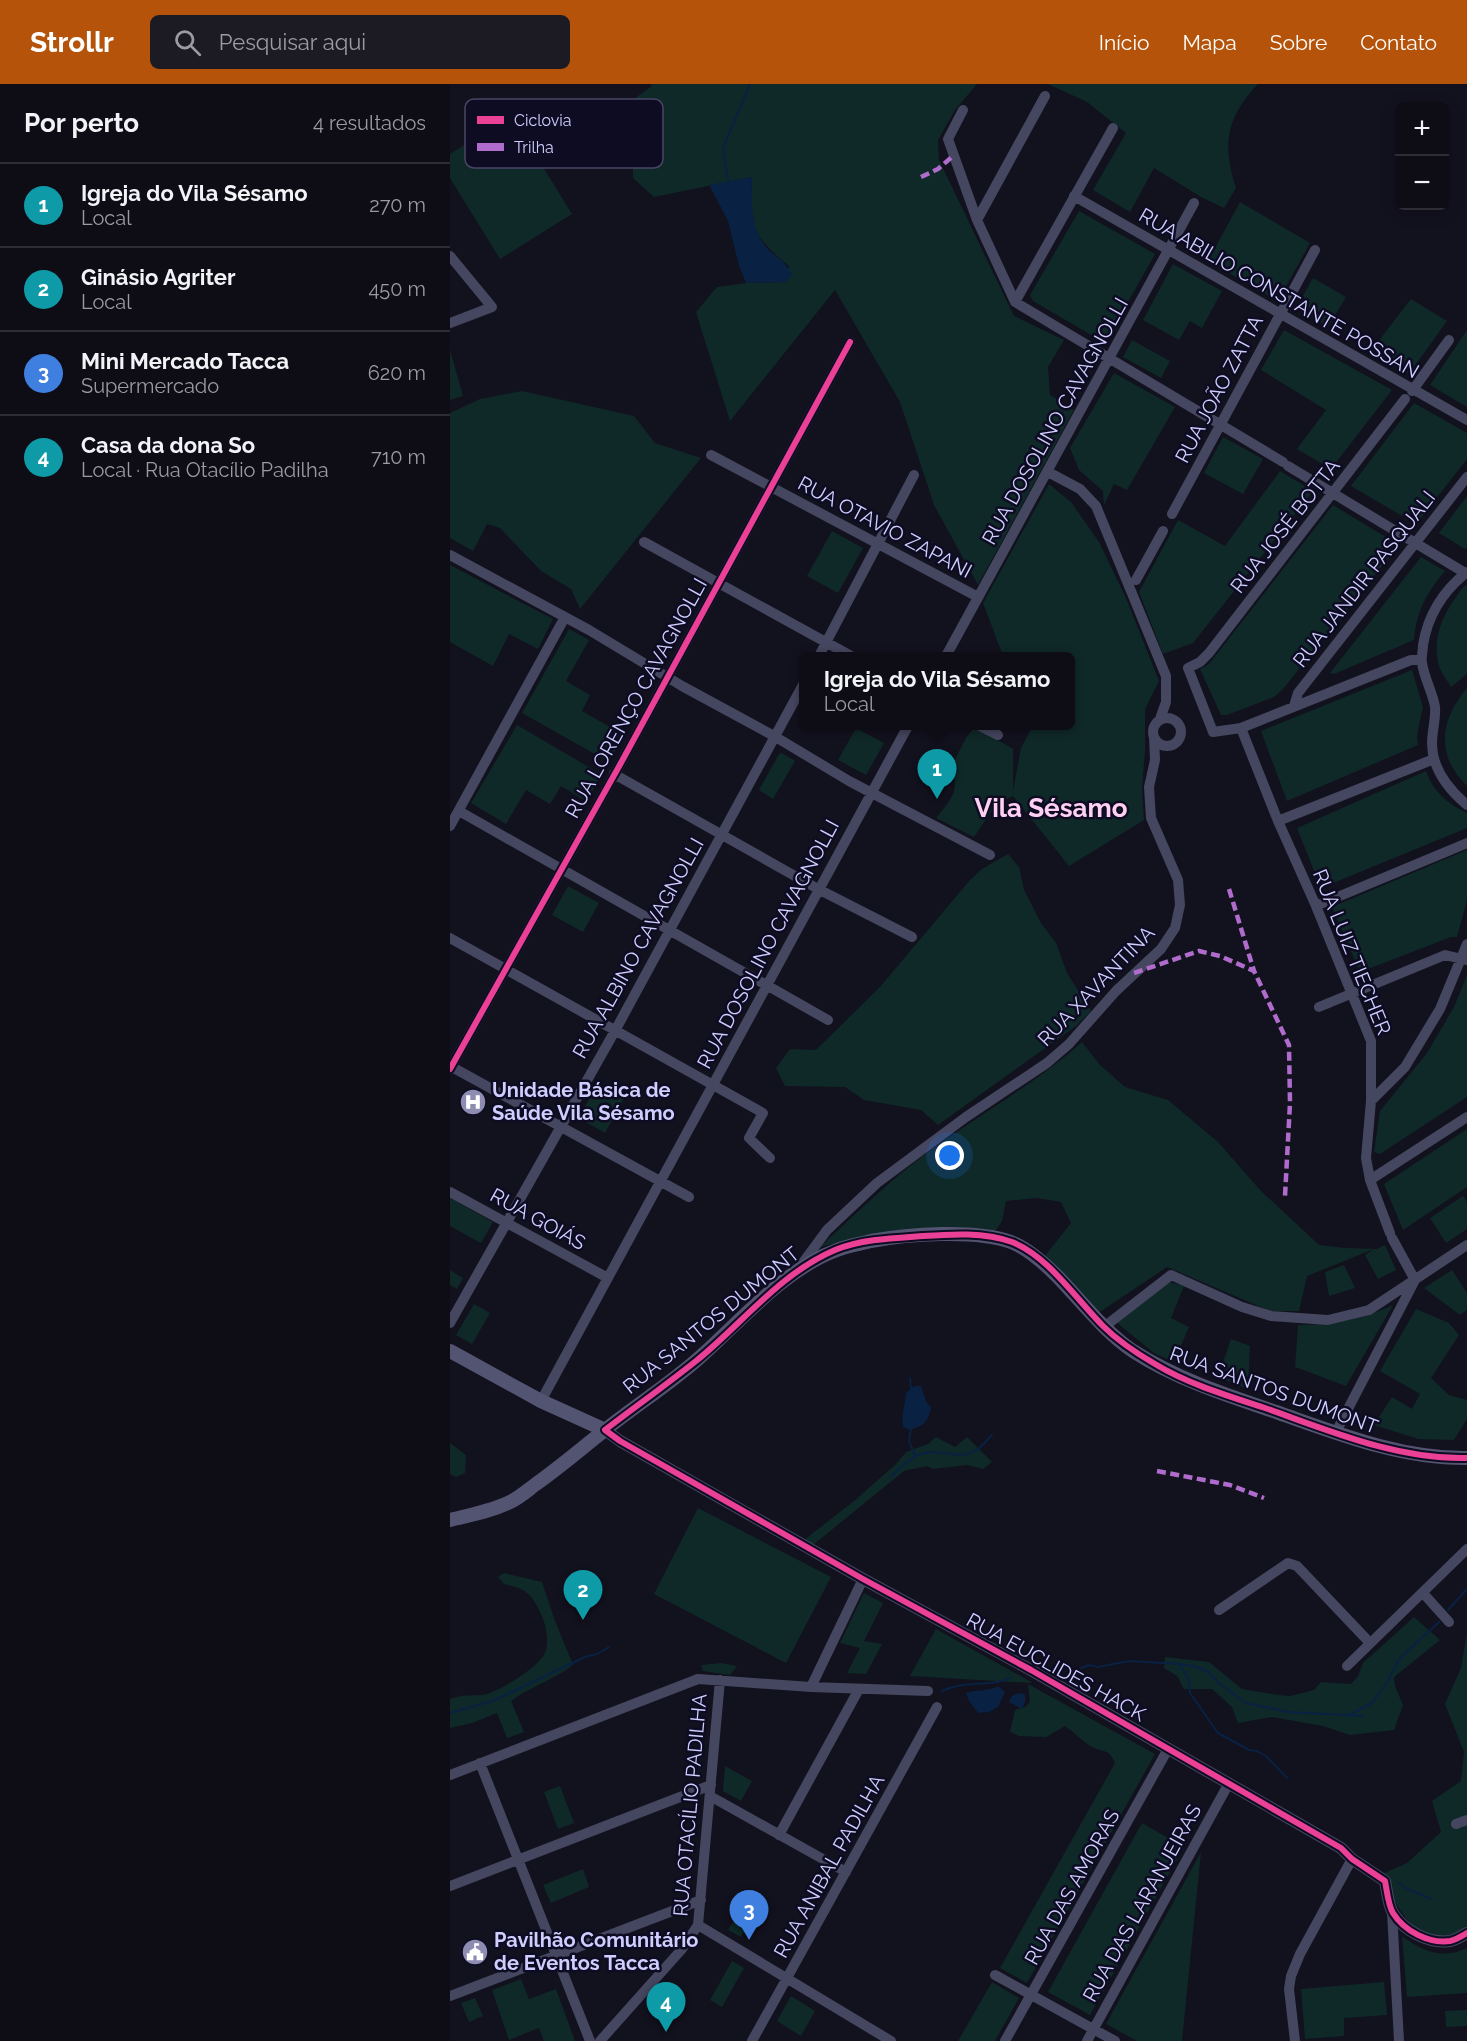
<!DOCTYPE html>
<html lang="pt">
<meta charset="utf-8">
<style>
:root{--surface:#0e0d16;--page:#1c1b23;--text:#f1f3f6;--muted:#9b9ca1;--line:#2e2d35;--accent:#b45309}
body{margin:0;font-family:Raleway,sans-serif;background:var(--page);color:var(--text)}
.controls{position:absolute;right:18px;top:18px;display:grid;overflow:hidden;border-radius:9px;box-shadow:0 3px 15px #0003}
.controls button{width:54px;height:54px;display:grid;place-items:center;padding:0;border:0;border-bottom:2px solid var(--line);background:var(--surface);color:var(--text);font:30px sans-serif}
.you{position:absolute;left:500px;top:1072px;width:21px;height:21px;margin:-15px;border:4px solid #fff;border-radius:50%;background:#1a73e8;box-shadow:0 0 0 9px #1a73e833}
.badge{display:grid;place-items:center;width:39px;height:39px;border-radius:50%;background:var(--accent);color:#fff;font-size:20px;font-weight:700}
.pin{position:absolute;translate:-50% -50px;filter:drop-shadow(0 2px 3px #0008)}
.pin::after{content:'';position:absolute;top:32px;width:21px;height:18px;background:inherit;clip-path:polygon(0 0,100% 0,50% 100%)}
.popup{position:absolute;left:349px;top:568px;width:276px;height:78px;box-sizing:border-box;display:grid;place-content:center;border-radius:9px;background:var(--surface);filter:drop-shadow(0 2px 4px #0005);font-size:20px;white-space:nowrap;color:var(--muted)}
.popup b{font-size:22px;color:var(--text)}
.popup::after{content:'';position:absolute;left:50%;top:100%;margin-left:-12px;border:12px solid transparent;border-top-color:var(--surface)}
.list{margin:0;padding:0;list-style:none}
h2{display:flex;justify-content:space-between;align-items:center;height:78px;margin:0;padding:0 24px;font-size:26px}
h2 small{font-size:20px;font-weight:400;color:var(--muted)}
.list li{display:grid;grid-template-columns:39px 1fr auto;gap:18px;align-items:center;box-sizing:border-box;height:84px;padding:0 24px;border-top:2px solid var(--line)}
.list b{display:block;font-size:22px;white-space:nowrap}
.list p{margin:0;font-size:20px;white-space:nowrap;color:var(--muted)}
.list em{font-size:20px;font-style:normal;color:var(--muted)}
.icon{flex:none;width:33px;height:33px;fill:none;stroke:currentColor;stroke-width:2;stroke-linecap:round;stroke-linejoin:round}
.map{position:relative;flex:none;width:1017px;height:1957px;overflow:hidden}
header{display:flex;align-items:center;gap:36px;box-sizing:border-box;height:84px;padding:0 30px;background:var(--accent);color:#fff}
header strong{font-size:28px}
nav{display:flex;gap:33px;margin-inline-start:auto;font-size:21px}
.search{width:420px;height:54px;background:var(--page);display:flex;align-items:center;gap:15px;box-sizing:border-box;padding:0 21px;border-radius:9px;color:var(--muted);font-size:22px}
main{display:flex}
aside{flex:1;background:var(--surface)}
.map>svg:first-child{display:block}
.green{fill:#0f2928}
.water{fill:#092142}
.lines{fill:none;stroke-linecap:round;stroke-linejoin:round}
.stream{stroke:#092142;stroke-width:2}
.minor{stroke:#45465f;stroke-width:10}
.tertiary{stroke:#45465f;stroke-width:12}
.secondary{stroke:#535372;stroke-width:14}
.quiet{stroke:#b06ccc;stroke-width:4.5;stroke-dasharray:9 4.5;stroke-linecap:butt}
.cycleway-casing{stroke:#0e0c23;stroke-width:10}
.cycleway{stroke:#ea4096;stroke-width:6}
.labels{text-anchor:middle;stroke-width:5;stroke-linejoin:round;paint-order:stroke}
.street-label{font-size:20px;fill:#d0ceff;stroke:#0e0c23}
.poi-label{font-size:20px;font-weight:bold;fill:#d0ceff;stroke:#0e0c23;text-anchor:start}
.district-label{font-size:26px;font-weight:bold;fill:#ffd0f1;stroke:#0e0c23}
.key{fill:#0e0c23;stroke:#484665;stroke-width:1.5}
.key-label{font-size:16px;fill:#d0ceff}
</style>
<header>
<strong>Strollr</strong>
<div class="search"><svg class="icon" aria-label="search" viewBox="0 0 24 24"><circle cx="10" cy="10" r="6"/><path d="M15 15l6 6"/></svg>Pesquisar aqui</div>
<nav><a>Início</a><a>Mapa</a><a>Sobre</a><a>Contato</a></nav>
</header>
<main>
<aside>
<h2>Por perto<small>4 resultados</small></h2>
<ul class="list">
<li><span class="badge" style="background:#0f9aa8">1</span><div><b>Igreja do Vila Sésamo</b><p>Local</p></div><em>270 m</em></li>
<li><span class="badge" style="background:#0f9aa8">2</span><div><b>Ginásio Agriter</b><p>Local</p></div><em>450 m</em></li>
<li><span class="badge" style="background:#3f7fe0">3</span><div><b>Mini Mercado Tacca</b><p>Supermercado</p></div><em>620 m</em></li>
<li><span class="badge" style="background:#0f9aa8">4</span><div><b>Casa da dona So</b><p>Local · Rua Otacílio Padilha</p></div><em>710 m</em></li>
</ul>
</aside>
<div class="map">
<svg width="1017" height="1957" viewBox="0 0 1017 1957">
<rect width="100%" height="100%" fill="#12111e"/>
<path class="green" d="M201 0H527L505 26 488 56 489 76 564 232 614 256 598 283 600 311 624 326 528 501 484 421 450 318 385 206 280 337 246 228 267 203 296 199 336 198 339 182C323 169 305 154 301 132 300 120 302 105 302 93L204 113 183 94V44L167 27 202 2Z
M598 0H808C776 34 772 60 786 104L774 124 751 113 704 84 680 128 643 106 676 49 637 18Z
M61 31 122 130 50 175 0 94V70Z
M790 118 860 159 828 217 758 177Z
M629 127 705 170 655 259 583 217 580 211Z
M723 180 772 207 752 244 740 237 729 256 693 236Z
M863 194 896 213 878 243 846 224Z
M961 215 997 237 959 290 920 268Z
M834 246 942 306 881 385 847 365 876 326 811 286Z
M1017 246V323L980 301Z
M682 256 720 277 711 294 673 273Z
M0 266 13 312 0 316Z
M664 289 725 323 677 406 664 400 654 421 653 407 629 386 620 364Z
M72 307 184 332 205 359 251 374 130 525 121 505 91 487 50 444 37 440 23 467 0 454V329L30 315Z
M964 319 1017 349V375L966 440 901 402Z
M773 353 813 375 793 410 754 389Z
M830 387 863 407 743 559 713 570 689 508 728 436 775 462Z
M599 400 621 418 649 458 676 514 709 597 695 625V666L692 705 694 736 619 782 563 712 547 719 524 753 486 734C503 713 509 709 502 681L517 652 525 643 563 665V707L571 664 581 645 579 642H620V572H553L533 519Z
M1017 412V464L1015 465 989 449Z
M883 421 949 461 833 605 824 613 777 631H771L750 585 759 580Z
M382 447 413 464 388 509 357 492Z
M971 473 995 487C977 508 966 528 964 556L884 590 880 589Z
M0 481 103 535 88 565 59 550 43 582 0 558Z
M1017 501V590L1001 603C997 596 989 586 988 578 982 548 997 524 1014 502Z
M119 545 139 556 116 597 140 611 132 627 174 651 160 676 157 677 72 629Z
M962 586 973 623 967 651 968 661 837 717 811 647Z
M1017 604V702C985 671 990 636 1017 604Z
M67 641 149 689 150 694 136 717 111 702 100 720 76 706 56 740 21 719Z
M406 644 434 659 416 691 388 676Z
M332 669 345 677 323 715 309 706 329 670Z
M976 687C984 709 997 719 1017 729V744L871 804 847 744Z
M1017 766V816L1007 853H1001L910 888 882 823Z
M558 770 569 783 574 806 591 839 606 859 617 889 641 927 626 942 488 1041 471 1026 414 1016 395 1003 335 1002 326 984 340 965 366 966 430 903 520 796 532 785Z
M118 802 149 819 133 848 102 831Z
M1017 891V1013L930 1070 924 1068 930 1027 977 969 1004 923Z
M632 958 650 981 675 1003 718 1016 768 1058 810 1106 869 1161 895 1164 927 1165 935 1161 946 1186 928 1195 915 1171 924 1165 857 1192 849 1227H820L717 1183 650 1228 608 1190 595 1172 621 1139 611 1118 587 1114 556 1117 552 1137 544 1149 399 1156 370 1163C409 1127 447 1089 491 1059 538 1025 589 997 632 958Z
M148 999 174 1014 155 1049 129 1034Z
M1017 1045V1103L953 1146 934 1100Z
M1013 1112 1017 1118V1145L996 1159 980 1134Z
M0 1114 43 1138 31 1159 0 1142Z
M894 1181 905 1204 879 1212 875 1188Z
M0 1186 13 1194 7 1205 0 1201Z
M1002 1186 1017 1209V1226L1010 1231 974 1204Z
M719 1198 734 1202 721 1234 739 1243 724 1278 704 1269 666 1238Z
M24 1220 40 1229 22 1260 6 1251Z
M943 1221 896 1302 845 1283 848 1241C882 1241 912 1235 943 1221Z
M966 1225 999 1239 1009 1251 981 1294 999 1311 1017 1316V1335L1004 1356 968 1355 924 1341 942 1313 962 1325 970 1310 930 1287Z
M781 1255 800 1262 798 1305 768 1293Z
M486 1353 505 1363 517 1353 542 1378 533 1385 517 1381 483 1385 477 1382 454 1387 363 1461 354 1456 404 1417 446 1380 456 1368 478 1360Z
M0 1359 16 1371 15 1389 6 1393 0 1390Z
M248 1424 381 1493 336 1579 204 1510Z
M54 1489 92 1498 105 1537 123 1581C104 1596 81 1602 61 1617L74 1648 57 1654 47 1629 22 1639 0 1644V1615C14 1610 19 1612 32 1611 49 1608 84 1586 94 1571 100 1560 96 1540 91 1530 81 1509 77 1505 54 1500L48 1493Z
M414 1509 433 1519 414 1557 432 1560 416 1590 397 1589 410 1564 390 1559Z
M964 1533 990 1556 944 1593 945 1602 953 1621 944 1646 900 1651 873 1642 822 1633 788 1639 782 1623 762 1605H734L727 1592 714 1584 715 1573 759 1578 792 1605 828 1611 840 1612 864 1606 871 1598 901 1600 908 1592 913 1579Z
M486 1545 583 1599 460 1592Z
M1017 1549V1842C971 1875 950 1827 930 1791L957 1779 991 1748 982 1717 1011 1697 1014 1668 995 1620 1011 1584Z
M271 1579 287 1582 280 1591 253 1587 251 1581Z
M578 1600 705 1670 577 1899 550 1884 665 1679C659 1664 654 1669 642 1663 633 1658 624 1648 615 1642L596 1653 569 1652 560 1648 565 1626 575 1623 580 1618Z
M275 1682 302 1697 291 1717 273 1707Z
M110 1702 124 1739 108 1745 94 1708Z
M692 1739 734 1763 640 1931 598 1908Z
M751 1768 732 1957H687L656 1940Z
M133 1785 139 1803 101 1819 93 1801Z
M301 1806 314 1813 291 1853 278 1846Z
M952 1852C972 1867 993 1876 1017 1864V1909L957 1913Z
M282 1877 294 1884 272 1923 260 1916Z
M71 1895 79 1915 106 1905 125 1957H94L89 1944 59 1956 42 1906Z
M542 1898 569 1914 545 1957H508Z
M934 1898 937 1931 894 1934V1952L855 1955 851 1905Z
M341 1912 365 1927 351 1952 327 1937Z
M25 1914 33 1932 19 1938 11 1919Z
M1017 1926V1942L996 1943 995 1927Z"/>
<path class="water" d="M302 93C302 119 299 147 320 167 329 175 337 179 342 191L336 198 296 199 289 182 278 137 259 101Z
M464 1302H471L476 1317 481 1324C478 1338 473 1342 460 1346L453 1343C451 1333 455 1320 456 1309Z
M548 1602 555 1608 548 1623 539 1628 528 1629 519 1617 516 1609C527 1605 538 1608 548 1602Z
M568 1609 575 1610V1618L572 1625 559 1618 562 1612Z"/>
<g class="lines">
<path class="stream" d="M278 99 273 64 300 0
M460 1294 461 1306
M461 1344 459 1357 465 1372
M440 1393C450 1385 461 1372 474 1369 491 1365 510 1376 525 1367 532 1363 537 1356 542 1351
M998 1526 1017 1505
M730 1580 739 1597 740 1609 768 1649 799 1666 807 1667 817 1673 837 1694
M606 1594 619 1597 625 1593 631 1584 639 1581 648 1583 679 1577 730 1580 747 1583 758 1588 769 1599 796 1619 838 1628 914 1632
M492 1607C517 1595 538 1604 560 1594
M0 1629 45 1616 135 1573 147 1570 159 1563
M899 1631 922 1619 938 1597 950 1574 989 1538
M949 1799 957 1805 982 1815"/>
<path class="minor" d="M513 26 498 55 527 136 565 218
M624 112 1017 336
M527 136 595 12
M0 172 42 223 0 239
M565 218 833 378
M565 218 663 44
M962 307 999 256
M955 315 759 569 750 578 738 584 763 648 791 644 961 576H971
M261 371 528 513
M838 382 1015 489
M598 388 630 405 646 422 716 592V618L710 635
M722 430 865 166
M194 458 401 572
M0 471 139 546 232 602 324 652 399 697 540 771
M1017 488C993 507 978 530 973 561 973 567 971 573 972 579 974 594 983 609 985 623 986 635 982 647 982 659 982 685 998 705 1017 721
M686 496 713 447
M369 572 464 391
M496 572 744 119
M844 622 848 609 1017 393
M703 648a14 14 0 1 1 28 0a14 14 0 1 1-28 0Z
M530 642 548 651
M791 644 828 737 866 822 921 957V1017L916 1074 920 1096 940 1149
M164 690 368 805 462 853
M9 727 378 936
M828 737 984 675
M0 742 115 533
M866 822 1017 759
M0 854 313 1029 299 1054 320 1074
M869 923 995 871 1016 876
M0 982 239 1113
M0 985 172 677 400 258
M921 1017 955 983 990 925 1017 860
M920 1096 1017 1033
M0 1108 158 1194
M349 1184 377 1146 427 1099 516 1033 597 979 619 960 666 907 711 865 725 844 730 821 728 796 701 734 699 703 705 676 704 653
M0 1239 166 945 354 599
M654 1243 721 1191 792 1223 821 1232 878 1236 919 1226 1017 1161
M91 1317 458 642
M886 1348 965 1196 942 1154
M973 1509 999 1538
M769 1526 838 1479 847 1482 920 1559
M897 1582 1017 1465
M361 1603 413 1495
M30 1679 140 1957
M0 1691 248 1595 361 1603 478 1607
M260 1712 396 1788
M1006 1740 1017 1736
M329 1751 409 1605
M0 1802 261 1701
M942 1828 949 1957
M248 1841 441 1957
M545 1891 665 1957
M0 1912 251 1816
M150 1957 232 1865 248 1841 270 1596
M302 1957 487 1623
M555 1957 718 1665
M637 1957 779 1699
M845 1957 839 1905 841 1892 850 1870 902 1775"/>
<path class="tertiary" d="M155 1346 170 1357 413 1495 581 1586 891 1764 902 1775 935 1797C937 1807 938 1821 943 1829 954 1847 979 1860 1000 1857 1005 1856 1012 1852 1017 1849"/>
<path class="secondary" d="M0 1267 91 1317 155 1346
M0 1436C20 1431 43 1427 62 1417 70 1413 78 1406 86 1400 110 1383 132 1364 155 1346 186 1321 220 1300 249 1274 290 1238 334 1185 387 1166 397 1162 410 1160 421 1157 458 1150 526 1145 561 1158 579 1165 595 1180 608 1193 632 1218 654 1247 683 1267 728 1296 779 1312 829 1329 889 1350 952 1375 1017 1374"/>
<path class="quiet" d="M471 93 488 85 503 72
M779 805 804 887
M684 889 749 867 770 872 804 887 839 961 840 1019 835 1112
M707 1387 780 1401 814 1414"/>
<defs>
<path id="cycleway" d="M0 985 172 677 400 258
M1017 1374C948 1376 880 1347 815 1324 778 1312 738 1300 705 1280 686 1269 668 1257 653 1242 626 1215 598 1172 562 1158 534 1148 502 1150 473 1152 445 1154 412 1155 385 1166 329 1190 292 1240 246 1277 216 1301 185 1323 155 1346L170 1357 413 1495 581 1586 891 1764 902 1775 935 1797C937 1807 938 1821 943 1829 954 1847 979 1860 1000 1857 1005 1856 1012 1852 1017 1849"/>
</defs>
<use href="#cycleway" class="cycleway-casing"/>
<use href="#cycleway" class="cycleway"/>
</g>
<defs>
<symbol id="hospital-disc" viewBox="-11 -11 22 22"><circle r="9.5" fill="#8e8cb0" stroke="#0e0c23"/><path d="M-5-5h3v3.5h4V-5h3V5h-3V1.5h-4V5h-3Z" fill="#fff"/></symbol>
<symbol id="civic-disc" viewBox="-11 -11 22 22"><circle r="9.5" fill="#8e8cb0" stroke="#0e0c23"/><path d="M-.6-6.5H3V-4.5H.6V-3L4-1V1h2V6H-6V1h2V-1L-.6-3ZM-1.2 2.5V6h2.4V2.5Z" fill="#fff"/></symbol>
</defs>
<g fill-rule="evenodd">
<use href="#hospital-disc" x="8" y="1003" width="30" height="30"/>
<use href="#civic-disc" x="10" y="1853" width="30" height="30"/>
</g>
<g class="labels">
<g class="street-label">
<text transform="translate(829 209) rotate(30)" y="7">RUA ABILIO CONSTANTE POSSAN</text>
<text transform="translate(769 305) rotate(-62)" y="7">RUA JOÃO ZATTA</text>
<text transform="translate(605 337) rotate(-61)" y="7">RUA DOSOLINO CAVAGNOLLI</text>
<text transform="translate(835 442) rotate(-52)" y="7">RUA JOSÉ BOTTA</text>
<text transform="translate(435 443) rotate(28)" y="7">RUA OTAVIO ZAPANI</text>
<text transform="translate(914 495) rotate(-52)" y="7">RUA JANDIR PASQUALI</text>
<text transform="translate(186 614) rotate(-61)" y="7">RUA LORENÇO CAVAGNOLLI</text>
<text transform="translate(318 860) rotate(-62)" y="7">RUA DOSOLINO CAVAGNOLLI</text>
<text transform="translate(188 864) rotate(-61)" y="7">RUA ALBINO CAVAGNOLLI</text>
<text transform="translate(902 868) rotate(68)" y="7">RUA LUIZ TIECHER</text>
<text transform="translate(646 902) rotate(-46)" y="7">RUA XAVANTINA</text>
<text transform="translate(88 1135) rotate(29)" y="7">RUA GOIÁS</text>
<text transform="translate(261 1236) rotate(-39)" y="7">RUA SANTOS DUMONT</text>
<text transform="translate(824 1306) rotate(20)" y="7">RUA SANTOS DUMONT</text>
<text transform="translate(606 1583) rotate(29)" y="7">RUA EUCLIDES HACK</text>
<text transform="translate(240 1721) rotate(-85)" y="7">RUA OTACÍLIO PADILHA</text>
<text transform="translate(379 1782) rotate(-61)" y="7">RUA ANIBAL PADILHA</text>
<text transform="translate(622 1803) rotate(-61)" y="7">RUA DAS AMORAS</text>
<text transform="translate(692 1819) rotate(-61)" y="7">RUA DAS LARANJEIRAS</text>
</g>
<g class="poi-label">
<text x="42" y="1013">Unidade Básica de<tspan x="42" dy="23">Saúde Vila Sésamo</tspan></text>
<text x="44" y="1863">Pavilhão Comunitário<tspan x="44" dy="23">de Eventos Tacca</tspan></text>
</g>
<g class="district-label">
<text x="601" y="733">Vila Sésamo</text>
</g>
</g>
<rect x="15" y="15" width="198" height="69" rx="9" class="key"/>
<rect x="27" y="32" width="27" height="8" fill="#ea4096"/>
<rect x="27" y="59" width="27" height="8" fill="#b06ccc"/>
<g class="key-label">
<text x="64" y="42">Ciclovia</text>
<text x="64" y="69">Trilha</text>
</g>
</svg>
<div class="controls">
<button>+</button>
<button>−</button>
</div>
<div class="you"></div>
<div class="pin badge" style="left:487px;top:715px;background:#0f9aa8">1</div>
<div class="popup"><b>Igreja do Vila Sésamo</b>Local</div>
<div class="pin badge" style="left:133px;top:1536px;background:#0f9aa8">2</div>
<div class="pin badge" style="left:299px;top:1856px;background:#3f7fe0">3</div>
<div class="pin badge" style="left:216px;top:1948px;background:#0f9aa8">4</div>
</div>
</main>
